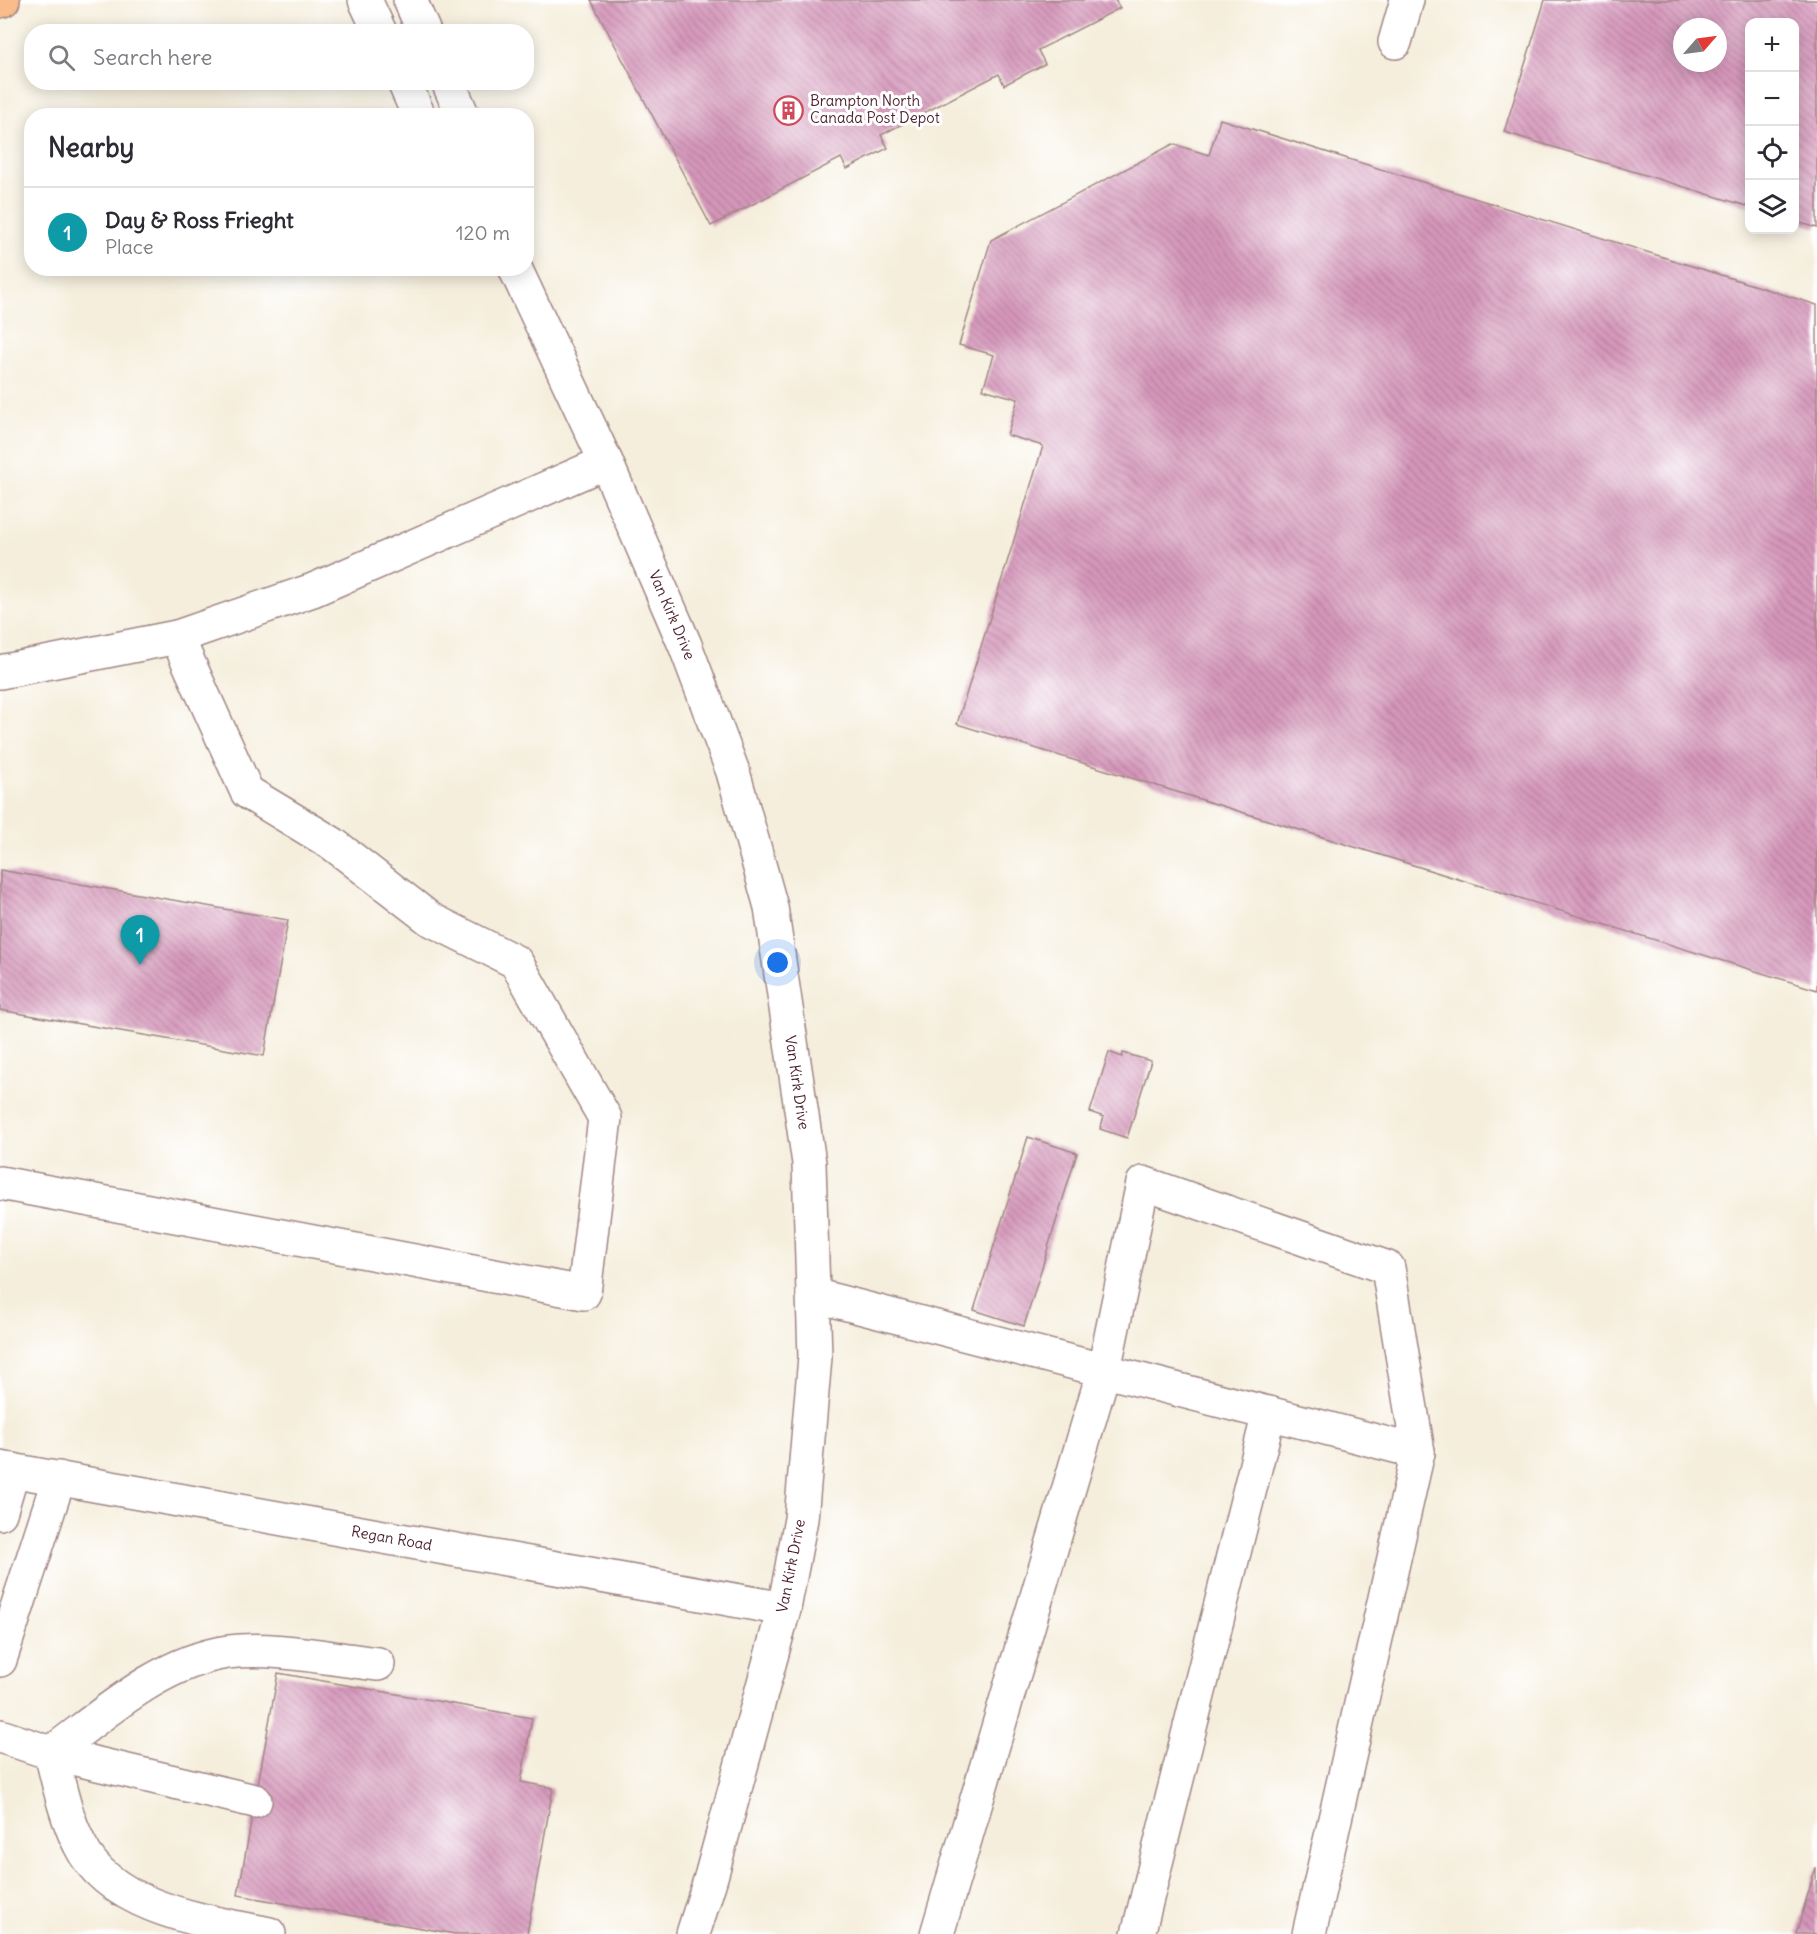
<!DOCTYPE html>
<meta charset="utf-8">
<style>
:root{--surface:#fff;--page:#f2f2f3;--text:#2b2b33;--muted:#7c7c81;--line:#e1e1e2;--accent:#d1495b}
body{margin:0;font-family:Delius,sans-serif;background:var(--page);color:var(--text)}
.controls{position:absolute;right:18px;top:18px;display:grid;overflow:hidden;border-radius:12px;box-shadow:0 3px 15px #0003}
.controls button{width:54px;height:54px;display:grid;place-items:center;padding:0;border:0;border-bottom:2px solid var(--line);background:var(--surface);color:var(--text);font:30px sans-serif}
.compass{position:absolute;left:1673px;top:18px;width:54px;height:54px;border-radius:50%;background:var(--surface);box-shadow:0 3px 15px #0003;rotate:62deg}
.you{position:absolute;left:778px;top:963px;width:21px;height:21px;margin:-15px;border:4px solid #fff;border-radius:50%;background:#1a73e8;box-shadow:0 0 0 9px #1a73e833}
.badge{display:grid;place-items:center;width:39px;height:39px;border-radius:50%;background:var(--accent);color:#fff;font-size:20px;font-weight:700}
.pin{position:absolute;translate:-50% -50px;filter:drop-shadow(0 2px 3px #0008)}
.pin::after{content:'';position:absolute;top:32px;width:21px;height:18px;background:inherit;clip-path:polygon(0 0,100% 0,50% 100%)}
.list{margin:0;padding:0;list-style:none}
h2{display:flex;justify-content:space-between;align-items:center;height:78px;margin:0;padding:0 24px;font-size:26px}
h2 small{font-size:20px;font-weight:400;color:var(--muted)}
.list li{display:grid;grid-template-columns:39px 1fr auto;gap:18px;align-items:center;box-sizing:border-box;height:90px;padding:0 24px;border-top:2px solid var(--line)}
.list b{display:block;font-size:22px;white-space:nowrap}
.list p{margin:0;font-size:20px;white-space:nowrap;color:var(--muted)}
.list em{font-size:20px;font-style:normal;color:var(--muted)}
.icon{flex:none;width:33px;height:33px;fill:none;stroke:currentColor;stroke-width:2;stroke-linecap:round;stroke-linejoin:round}
.map{position:relative;flex:none;width:1817px;height:1934px;overflow:hidden}
.search{position:absolute;background:var(--surface);box-shadow:0 3px 15px #0003;left:24px;top:24px;width:510px;height:66px;display:flex;align-items:center;gap:15px;box-sizing:border-box;padding:0 21px;border-radius:24px;color:var(--muted);font-size:22px}
.panel{position:absolute;background:var(--surface);box-shadow:0 3px 15px #0003;left:24px;top:108px;width:510px;height:168px;border-radius:24px}
.map>svg:first-child{display:block}
.building{fill:url(#building-back-hatch);fill-rule:evenodd}
.lines{fill:none;stroke-linecap:round;stroke-linejoin:round}
.minor-casing{stroke:#a08684;stroke-width:36}
.major-casing{stroke:#a08684;stroke-width:36}
.minor{stroke:#fff;stroke-width:33}
.major{stroke:#fabc8b;stroke-width:33}
.labels{text-anchor:middle;stroke-width:6;stroke-linejoin:round;paint-order:stroke}
.poi-label{font-size:15px;fill:#4a1f2b;stroke:#fff;text-anchor:start}
.street-label{font-size:15px;fill:#4a1f2b;stroke:#fff}
</style>
<div class="map">
<svg width="1817" height="1934" viewBox="0 0 1817 1934">
<defs>
<pattern id="building-back-hatch" width="6" height="6" patternUnits="userSpaceOnUse" patternTransform="scale(1.5)"><rect width="6" height="6" fill="#d697bb"/><path d="M-1 5l2 2M0 0l6 6M5-1l2 2" fill="none" stroke="#b07b98"/></pattern>
</defs>
<rect width="100%" height="100%" fill="#fff"/>
<filter id="ink" filterUnits="userSpaceOnUse"><feTurbulence type="fractalNoise" baseFrequency=".0167" numOctaves="2"/><feDisplacementMap in="SourceGraphic" scale="12" xChannelSelector="R" yChannelSelector="G"/><feConvolveMatrix kernelMatrix="1 2 1 2 8 2 1 2 1" color-interpolation-filters="sRGB"/></filter>
<filter id="wash" filterUnits="userSpaceOnUse"><feTurbulence type="fractalNoise" baseFrequency=".008" numOctaves="4" result="noise"/><feDisplacementMap in="SourceGraphic" scale="24" xChannelSelector="R" yChannelSelector="G"/><feGaussianBlur stdDeviation="1.35" result="paint"/><feColorMatrix in="noise" values="0 0 0 0 0 0 0 0 0 0 0 0 0 0 0 0 0 1.4 0 .05"/><feComposite in="paint" operator="in"/></filter>
<g filter="url(#wash)">
<rect width="100%" height="100%" fill="#f5eedc"/>
<g id="blocks">
<path class="building" d="M591 0H1115L1120 8 1038 50 1045 64 1004 85 999 74 881 135 888 148 847 169 841 158 711 226Z
M1545 0H1817V228L1794 221V22H1750V207L1504 132ZM1682 27H1718V63H1682Z
M1220 119 1817 305V990L957 724 1043 446 1007 435 1018 399 983 389 994 355 959 345 991 240 1173 144 1209 155Z
M0 870 288 920 264 1056 0 1010Z
M1109 1052 1122 1057 1123 1053 1151 1061 1127 1138 1100 1129 1104 1117 1090 1112Z
M1028 1137 1077 1153 1024 1326 974 1310Z
M278 1673 532 1718 521 1782 553 1788 527 1934H455L238 1895Z
M1816 1867 1817 1934H1796Z"/>
</g>
</g>
<g filter="url(#ink)">
<use href="#blocks" fill-opacity="0" stroke="#a08684" stroke-width="1.5"/>
<g class="lines">
<defs>
<g id="minor">
<path d="M365 0 380 32"/>
<path d="M410 0 424 32"/>
<path d="M1395 42 1407 0"/>
<path d="M404 82 419 116"/>
<path d="M448 82 463 116"/>
<path id="s1" d="M515 268 606 462 685 645 733 772 771 907 809 1163 815 1357 801 1519 784 1609 711 1877 693 1934"/>
<path d="M0 672 177 637 313 590 606 462"/>
<path d="M0 1183 584 1293 605 1118 516 962 430 919 333 844 247 792 177 637"/>
<path d="M813 1295 1418 1452"/>
<path id="s2" d="M0 1468 784 1609"/>
<path d="M0 1513 13 1470"/>
<path d="M0 1660 59 1478"/>
<path d="M0 1736 51 1753 255 1801"/>
<path d="M269 1934C206 1921 111 1909 80 1845 65 1816 59 1784 51 1753 104 1714 160 1662 228 1652 274 1646 331 1659 378 1664"/>
<path d="M937 1934 1104 1370 1143 1183 1388 1268 1418 1452 1309 1934"/>
<path d="M1138 1934 1269 1413"/>
</g>
<path id="major" d="M0 1 3 0"/>
</defs>
<use href="#minor" class="minor-casing"/>
<use href="#major" class="major-casing"/>
<use href="#minor" class="minor"/>
<use href="#major" class="major"/>
</g>
</g>
<defs>
<symbol id="building-ring" viewBox="-11 -11 22 22"><circle r="9.5" fill="#fff" stroke="#d1495b" stroke-width="1.5"/><path d="M-4-6H4V6H1V3H-1V6H-4ZM-2.5-4.3h1.7v1.8h-1.7ZM.8-4.3h1.7v1.8H.8ZM-2.5-1h1.7V.8h-1.7ZM.8-1h1.7V.8H.8Z" fill="#d1495b"/></symbol>
</defs>
<g fill-rule="evenodd">
<use href="#building-ring" x="772" y="94" width="33" height="33"/>
</g>
<g class="labels">
<g class="poi-label">
<text x="810" y="106">Brampton North<tspan x="810" dy="17">Canada Post Depot</tspan></text>
</g>
<g class="street-label">
<text dy="5" stroke="none"><textPath href="#s1" startOffset="381">Van Kirk Drive</textPath></text>
<text dy="5" stroke="none"><textPath href="#s1" startOffset="867">Van Kirk Drive</textPath></text>
<text dy="5" stroke="none"><textPath href="#s2" startOffset="398">Regan Road</textPath></text>
<text transform="translate(791 1566) rotate(-79)" y="5">Van Kirk Drive</text>
</g>
</g>
</svg>
<div class="controls">
<button>+</button>
<button>−</button>
<button><svg class="icon" aria-label="locate" viewBox="0 0 24 24"><circle cx="12" cy="12" r="6"/><path d="M12 2v4M12 18v4M2 12h4M18 12h4"/></svg></button>
<button><svg class="icon" aria-label="layers" viewBox="0 0 24 24"><path d="M12 4l9 5-9 5-9-5zM3 14l9 5 9-5"/></svg></button>
</div>
<svg class="compass" viewBox="-18 -18 36 36"><path d="M0-13l5 13h-10z" fill="#e53935"/><path d="M0 13l5-13h-10z" fill="#7c7c81"/></svg>
<div class="you"></div>
<div class="pin badge" style="left:140px;top:965px;background:#0f9aa8">1</div>
<div class="search"><svg class="icon" aria-label="search" viewBox="0 0 24 24"><circle cx="10" cy="10" r="6"/><path d="M15 15l6 6"/></svg>Search here</div>
<section class="panel">
<h2>Nearby<small></small></h2>
<ul class="list">
<li><span class="badge" style="background:#0f9aa8">1</span><div><b>Day &amp; Ross Frieght</b><p>Place</p></div><em>120 m</em></li>
</ul>
</section>
</div>
